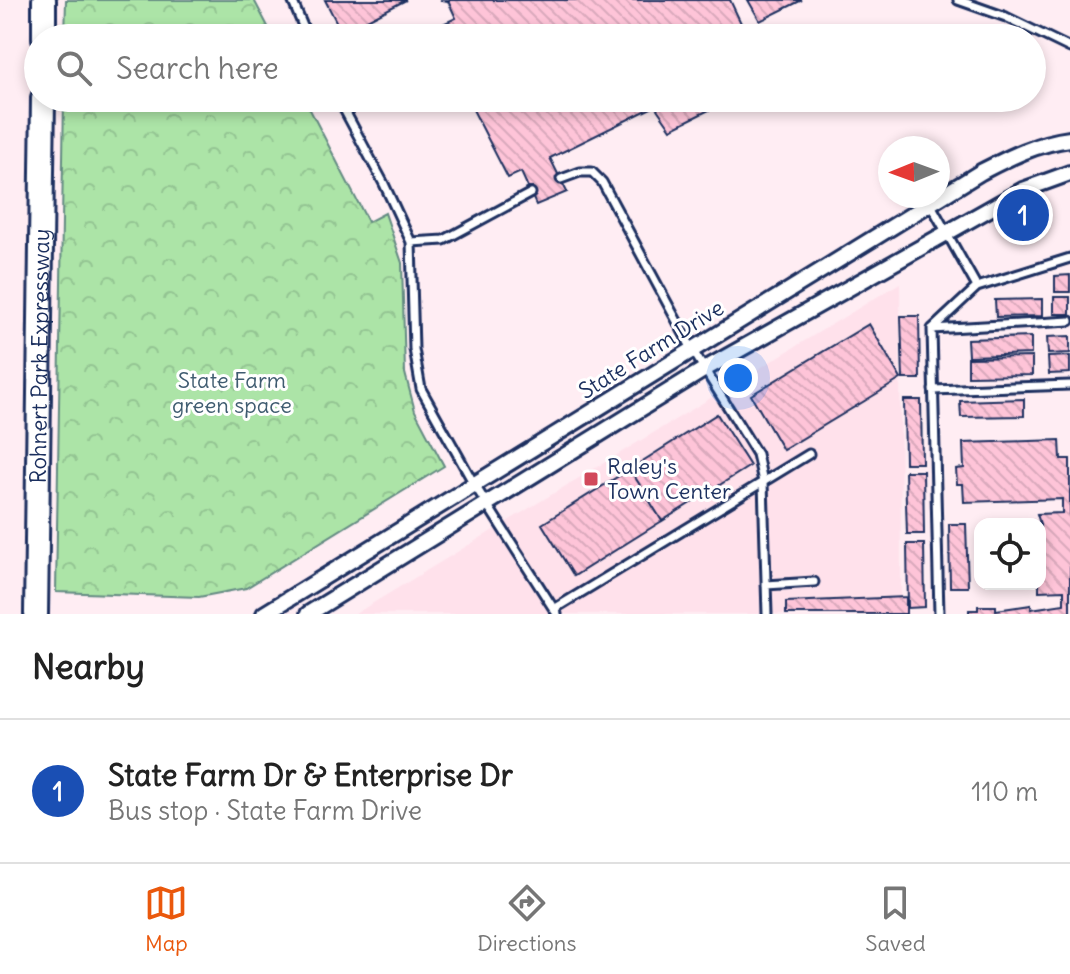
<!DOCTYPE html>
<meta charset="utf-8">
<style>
:root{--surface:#fff;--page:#f2f2f2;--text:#222;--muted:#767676;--line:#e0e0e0;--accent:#ea580c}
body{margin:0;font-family:Delius,sans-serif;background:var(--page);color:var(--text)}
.controls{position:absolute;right:24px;bottom:24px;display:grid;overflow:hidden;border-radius:16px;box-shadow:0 4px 12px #0003}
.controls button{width:72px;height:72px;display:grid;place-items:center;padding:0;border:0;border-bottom:2px solid var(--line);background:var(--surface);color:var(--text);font:40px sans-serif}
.compass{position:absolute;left:878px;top:136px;width:72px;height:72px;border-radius:50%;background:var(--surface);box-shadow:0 4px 12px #0003;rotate:269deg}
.you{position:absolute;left:738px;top:378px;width:28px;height:28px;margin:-20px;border:6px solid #fff;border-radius:50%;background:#1a73e8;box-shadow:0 0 0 12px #1a73e833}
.badge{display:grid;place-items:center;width:52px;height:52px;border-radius:50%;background:var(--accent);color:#fff;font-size:26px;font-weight:700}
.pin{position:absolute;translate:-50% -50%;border:4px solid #fff;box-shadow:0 2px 8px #0006}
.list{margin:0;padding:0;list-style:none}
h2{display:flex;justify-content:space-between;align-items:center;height:104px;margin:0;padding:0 32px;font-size:34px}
h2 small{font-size:26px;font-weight:400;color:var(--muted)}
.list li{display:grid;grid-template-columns:52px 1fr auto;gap:24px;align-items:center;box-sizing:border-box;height:144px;padding:0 32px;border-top:2px solid var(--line)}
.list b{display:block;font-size:30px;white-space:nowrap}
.list p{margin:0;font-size:26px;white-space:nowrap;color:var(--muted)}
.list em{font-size:26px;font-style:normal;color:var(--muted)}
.icon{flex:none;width:44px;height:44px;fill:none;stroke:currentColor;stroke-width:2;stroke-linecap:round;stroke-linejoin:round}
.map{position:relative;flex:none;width:1070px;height:614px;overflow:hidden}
.search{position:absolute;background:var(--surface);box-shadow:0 4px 12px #0003;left:24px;right:24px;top:24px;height:88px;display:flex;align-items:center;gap:20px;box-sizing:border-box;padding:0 28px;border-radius:44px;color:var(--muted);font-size:30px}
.sheet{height:248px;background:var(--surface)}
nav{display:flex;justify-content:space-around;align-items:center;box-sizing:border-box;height:112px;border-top:2px solid var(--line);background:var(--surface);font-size:22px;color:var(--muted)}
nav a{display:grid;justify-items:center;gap:4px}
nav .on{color:var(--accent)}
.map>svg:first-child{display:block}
.built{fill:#ffe1eb}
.park{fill:url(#park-crowns);stroke:#648a82;stroke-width:2}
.building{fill:url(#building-back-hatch);stroke:#1b2f5e;stroke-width:2}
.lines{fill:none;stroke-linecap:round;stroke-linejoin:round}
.service-casing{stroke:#1b2f5e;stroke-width:13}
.minor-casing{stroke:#1b2f5e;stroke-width:20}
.secondary-casing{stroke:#1b2f5e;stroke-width:28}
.service{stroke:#fff;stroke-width:7}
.minor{stroke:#fff;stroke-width:14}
.secondary{stroke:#fff;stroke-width:22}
.poi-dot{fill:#d1495b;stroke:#fff;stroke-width:3}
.labels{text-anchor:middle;stroke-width:6;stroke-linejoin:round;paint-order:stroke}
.street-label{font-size:22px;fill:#1b2f5e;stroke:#fff}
.park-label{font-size:22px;fill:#3f5c70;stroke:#fff}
.poi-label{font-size:22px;fill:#1b2f5e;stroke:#fff;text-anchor:start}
</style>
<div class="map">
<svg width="1070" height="614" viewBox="0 0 1070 614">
<defs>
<pattern id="park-crowns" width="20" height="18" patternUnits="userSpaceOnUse" patternTransform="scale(2)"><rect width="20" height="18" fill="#ace4a7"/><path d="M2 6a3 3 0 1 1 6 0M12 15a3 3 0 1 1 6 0" fill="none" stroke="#93c492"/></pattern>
<pattern id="building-back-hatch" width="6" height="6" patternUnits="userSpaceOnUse" patternTransform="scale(2)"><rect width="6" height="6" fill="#fec4d8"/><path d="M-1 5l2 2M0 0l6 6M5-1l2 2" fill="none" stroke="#d9a9bc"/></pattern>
</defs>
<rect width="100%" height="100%" fill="#ffedf3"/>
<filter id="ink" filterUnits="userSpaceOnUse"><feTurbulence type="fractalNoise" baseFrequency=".0125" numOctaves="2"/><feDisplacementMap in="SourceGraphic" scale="16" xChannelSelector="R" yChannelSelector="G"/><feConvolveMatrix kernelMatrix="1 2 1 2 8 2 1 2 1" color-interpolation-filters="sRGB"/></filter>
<g filter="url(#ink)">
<path class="built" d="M900 283 901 614H355Z"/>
<path class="park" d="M66 0H254L274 38H65Z
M64 98H304L368 222 385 213 402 263 405 373 415 411 444 466 246 588 199 597 56 592Z"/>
<path class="building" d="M325 0H406L342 33Z
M440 0H730L748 38H436L432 29 456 18 448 1Z
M748 0H802L760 21Z
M467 98H733L671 129 655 106 550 158 567 192 536 205 521 172 508 178Z
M1070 275V292H1055V276Z
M1054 297H1070V314H1054Z
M1042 299V316L996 317 995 300Z
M901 316H919L920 379H903Z
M869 324 901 379 783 450 751 395Z
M1070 336V353L1048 354 1047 337Z
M1031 337V354L968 356 967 339Z
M1070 356V373L1049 374 1048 357Z
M1032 357V375L968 376V358Z
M1024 399V416L961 417 960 401Z
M904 400H921L922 463H905Z
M717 414 750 466 662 521 630 469Z
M1060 440 1061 459H1070V614H969V610H978V606H996V610L1031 605V609L1064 604V590L1039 591 1040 524 1037 514 1062 513V499L964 502 963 484H957L956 469 964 468 963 443Z
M630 469 662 521 574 576 542 524Z
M905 471H923L924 534H907Z
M949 524H966L968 587H950Z
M907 544H924L925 607 908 608Z
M906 597V614H786V602Z"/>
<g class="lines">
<defs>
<path id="service" d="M292 0 308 38
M958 0 1006 17 1070 48
M338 98 384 184 411 242 444 240 531 193
M561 179 580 172H592L602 182 692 349 757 454 763 482 767 614
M930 203 977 287
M411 242 414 349 421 389 474 484 557 614
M932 329 1070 321
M933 390 1070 385
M766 585 814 582
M554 609 809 454
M939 614 932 329 977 287 1070 258"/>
<path id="minor" d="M264 614 981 172C1010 157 1038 143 1070 139
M308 614 705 369 1023 190 1070 173"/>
<g id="secondary">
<path d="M44 38V0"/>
<path id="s1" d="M36 614 43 98"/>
</g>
</defs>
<use href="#service" class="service-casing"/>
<use href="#minor" class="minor-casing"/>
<use href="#secondary" class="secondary-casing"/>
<use href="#service" class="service"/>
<use href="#minor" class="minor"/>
<use href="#secondary" class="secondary"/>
</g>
</g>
<rect class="poi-dot" x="583" y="471" width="16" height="16" rx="4"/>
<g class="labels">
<g class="street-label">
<text transform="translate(651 349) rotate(-32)" y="8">State Farm Drive</text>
<text dy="8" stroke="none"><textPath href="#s1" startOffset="258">Rohnert Park Expressway</textPath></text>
</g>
<g class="park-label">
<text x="232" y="388">State Farm<tspan x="232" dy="25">green space</tspan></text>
</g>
<g class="poi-label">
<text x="607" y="474">Raley's<tspan x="607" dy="25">Town Center</tspan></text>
</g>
</g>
</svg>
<div class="controls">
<button><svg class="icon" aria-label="locate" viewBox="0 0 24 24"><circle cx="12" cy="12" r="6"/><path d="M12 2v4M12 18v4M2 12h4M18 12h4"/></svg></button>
</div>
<svg class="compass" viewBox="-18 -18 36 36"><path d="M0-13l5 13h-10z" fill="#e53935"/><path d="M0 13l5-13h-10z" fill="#767676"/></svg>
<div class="you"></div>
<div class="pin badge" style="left:1023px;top:215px;background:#1a4fb4">1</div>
<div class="search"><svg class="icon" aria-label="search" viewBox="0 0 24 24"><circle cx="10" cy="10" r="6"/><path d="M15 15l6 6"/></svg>Search here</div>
</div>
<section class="sheet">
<h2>Nearby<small></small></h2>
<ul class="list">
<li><span class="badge" style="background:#1a4fb4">1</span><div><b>State Farm Dr &amp; Enterprise Dr</b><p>Bus stop · State Farm Drive</p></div><em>110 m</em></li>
</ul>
</section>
<nav>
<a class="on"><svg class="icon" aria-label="map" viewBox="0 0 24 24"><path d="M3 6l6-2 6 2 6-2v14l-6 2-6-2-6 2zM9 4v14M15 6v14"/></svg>Map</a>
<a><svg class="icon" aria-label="directions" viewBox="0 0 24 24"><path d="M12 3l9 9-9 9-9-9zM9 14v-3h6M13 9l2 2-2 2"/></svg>Directions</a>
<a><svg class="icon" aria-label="saved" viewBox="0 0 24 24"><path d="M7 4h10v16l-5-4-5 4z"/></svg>Saved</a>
</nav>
